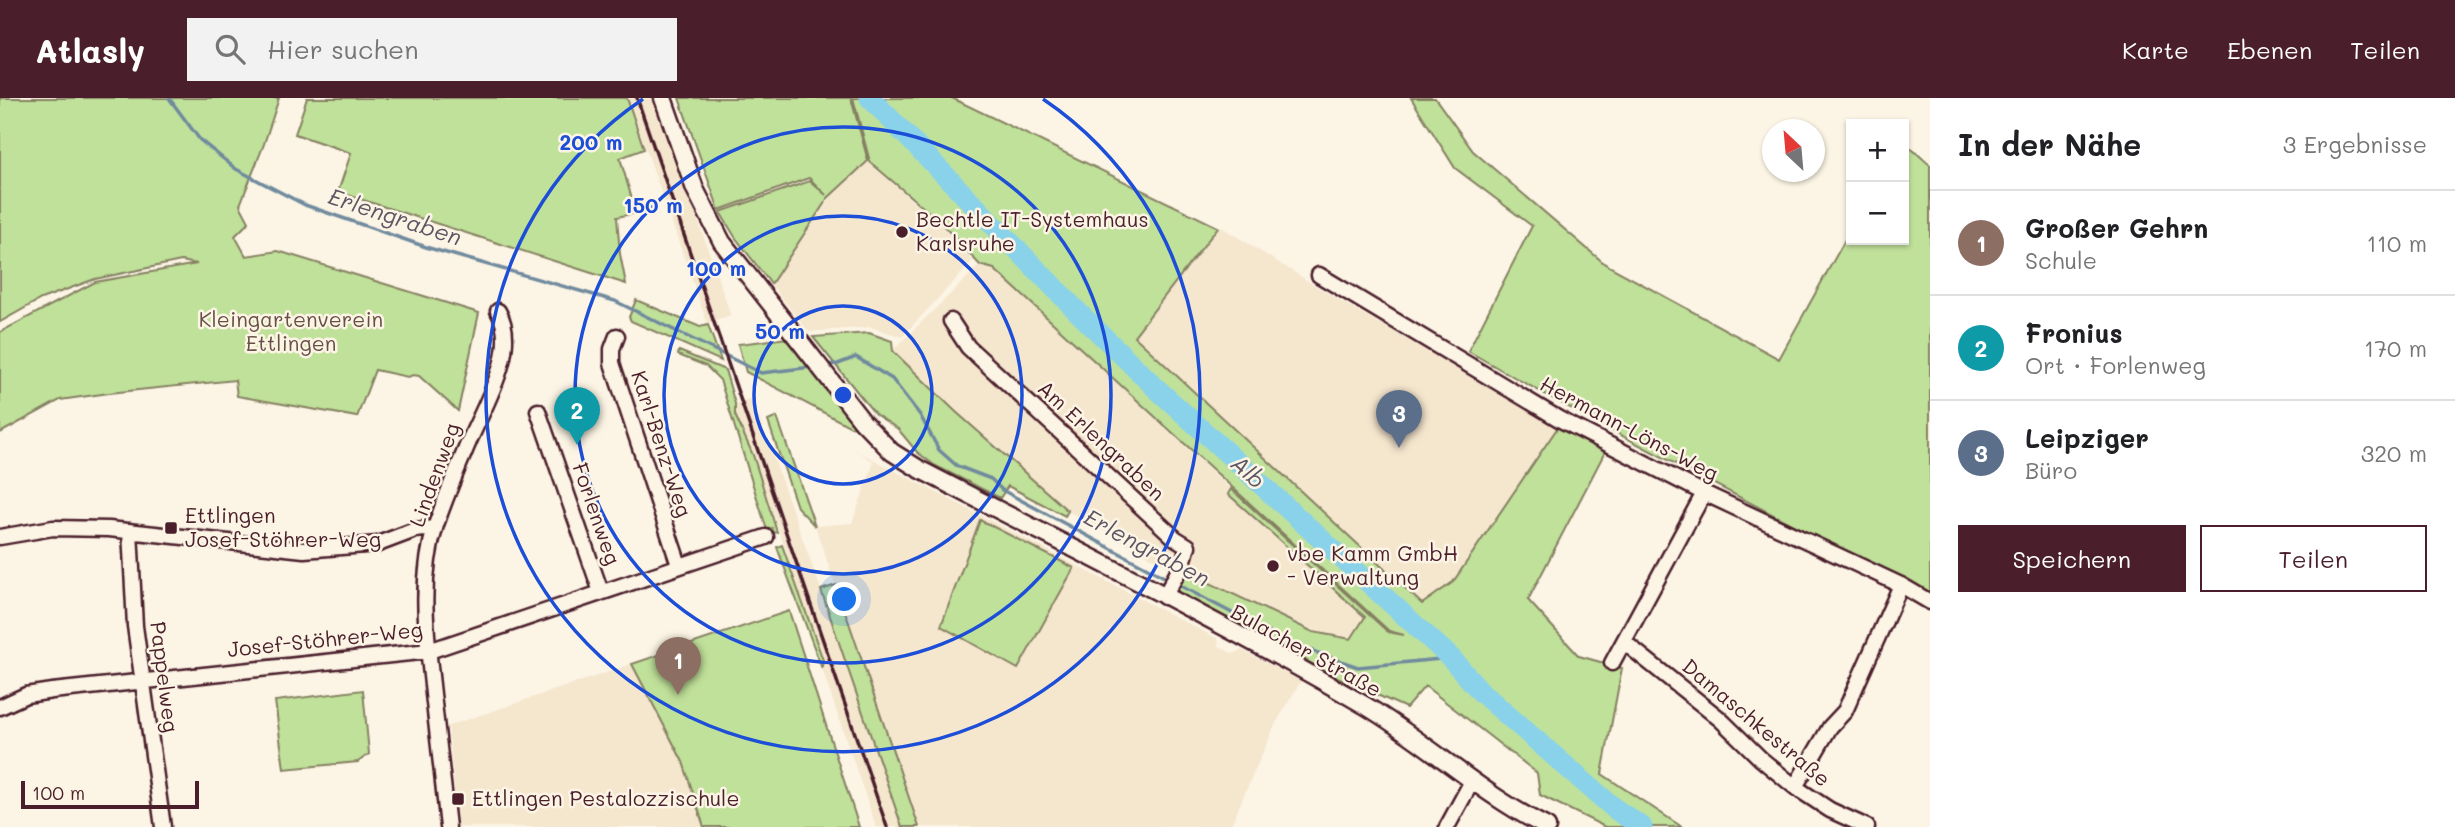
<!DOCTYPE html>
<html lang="de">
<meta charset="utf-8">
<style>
:root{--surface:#fff;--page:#f2f2f2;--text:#202124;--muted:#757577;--line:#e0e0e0;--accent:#4a1f2b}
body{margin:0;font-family:Mali,sans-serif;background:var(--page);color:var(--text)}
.controls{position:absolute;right:21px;top:21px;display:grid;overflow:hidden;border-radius:0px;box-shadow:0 2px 5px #0004}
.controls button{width:63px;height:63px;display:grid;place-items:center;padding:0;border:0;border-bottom:2px solid var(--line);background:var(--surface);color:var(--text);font:35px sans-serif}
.compass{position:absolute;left:1762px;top:21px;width:63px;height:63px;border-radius:50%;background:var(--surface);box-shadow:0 2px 5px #0004;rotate:334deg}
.scale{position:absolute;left:21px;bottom:18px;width:178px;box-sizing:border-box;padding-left:7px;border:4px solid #4a1f2b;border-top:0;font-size:19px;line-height:24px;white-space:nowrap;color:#4a1f2b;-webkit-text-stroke:5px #fcf5e5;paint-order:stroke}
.you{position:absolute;left:845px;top:502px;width:24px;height:24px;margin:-18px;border:5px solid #fff;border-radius:50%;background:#1a73e8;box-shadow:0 0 0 10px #1a73e833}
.badge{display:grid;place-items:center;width:46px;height:46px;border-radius:50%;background:var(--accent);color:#fff;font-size:23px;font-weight:700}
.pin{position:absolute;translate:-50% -58px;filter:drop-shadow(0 2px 4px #0008)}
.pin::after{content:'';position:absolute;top:37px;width:24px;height:21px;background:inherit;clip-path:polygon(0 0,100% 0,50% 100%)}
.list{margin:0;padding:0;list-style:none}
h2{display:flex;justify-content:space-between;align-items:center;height:91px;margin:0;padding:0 28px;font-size:30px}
h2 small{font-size:23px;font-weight:400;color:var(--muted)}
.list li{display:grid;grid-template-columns:46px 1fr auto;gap:21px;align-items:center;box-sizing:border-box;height:105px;padding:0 28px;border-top:2px solid var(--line)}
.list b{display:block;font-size:26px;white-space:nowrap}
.list p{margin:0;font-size:23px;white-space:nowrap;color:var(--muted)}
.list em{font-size:23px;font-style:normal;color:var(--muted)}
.actions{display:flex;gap:14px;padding:21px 28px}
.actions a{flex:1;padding:16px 0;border:2px solid var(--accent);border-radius:0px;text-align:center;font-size:24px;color:var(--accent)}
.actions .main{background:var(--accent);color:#fff}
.icon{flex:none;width:38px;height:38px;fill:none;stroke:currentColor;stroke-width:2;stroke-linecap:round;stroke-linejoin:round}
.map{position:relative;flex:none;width:1930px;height:729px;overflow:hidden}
header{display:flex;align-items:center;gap:42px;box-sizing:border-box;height:98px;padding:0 35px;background:var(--accent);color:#fff}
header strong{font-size:33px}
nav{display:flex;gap:38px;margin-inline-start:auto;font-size:24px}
.search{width:490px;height:63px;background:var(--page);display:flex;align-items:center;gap:18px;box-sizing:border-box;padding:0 24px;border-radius:0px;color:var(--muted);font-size:26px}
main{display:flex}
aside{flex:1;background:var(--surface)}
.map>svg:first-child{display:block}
.built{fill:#f5e6ce}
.green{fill:#c0e19a;stroke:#858062;stroke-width:2}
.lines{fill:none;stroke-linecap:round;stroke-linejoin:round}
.stream{stroke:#708a9e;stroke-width:3.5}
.river{stroke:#89d2ea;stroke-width:21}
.minor-casing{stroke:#4a1f2b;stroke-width:19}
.tertiary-casing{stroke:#4a1f2b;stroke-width:21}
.minor{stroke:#fcf5e5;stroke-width:14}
.tertiary{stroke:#fcf5e5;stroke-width:16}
.rail{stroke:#4a1f2b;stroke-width:3.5}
.ring{fill:none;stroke:#1d4ed8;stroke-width:3.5}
.poi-dot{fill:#4a1f2b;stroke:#fcf5e5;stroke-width:2.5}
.labels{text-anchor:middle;stroke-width:5;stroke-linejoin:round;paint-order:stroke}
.poi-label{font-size:21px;fill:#4a1f2b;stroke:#fcf5e5;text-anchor:start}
.park-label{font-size:21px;fill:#685047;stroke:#fcf5e5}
.street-label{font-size:21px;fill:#4a1f2b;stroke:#fcf5e5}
.water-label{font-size:23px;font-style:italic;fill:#5d5564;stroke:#fcf5e5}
.centre{fill:#1d4ed8;stroke:#fcf5e5;stroke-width:3.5}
.ring-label{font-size:21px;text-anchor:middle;font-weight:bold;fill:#1d4ed8;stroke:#fcf5e5;stroke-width:5;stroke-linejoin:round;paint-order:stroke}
</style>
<header>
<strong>Atlasly</strong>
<div class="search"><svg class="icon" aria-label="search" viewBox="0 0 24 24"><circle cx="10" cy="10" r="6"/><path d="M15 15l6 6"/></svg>Hier suchen</div>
<nav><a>Karte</a><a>Ebenen</a><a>Teilen</a></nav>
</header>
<main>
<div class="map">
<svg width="1930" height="729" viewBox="0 0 1930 729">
<rect width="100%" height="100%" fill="#fcf5e5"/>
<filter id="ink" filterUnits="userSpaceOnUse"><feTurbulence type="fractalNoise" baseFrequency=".0143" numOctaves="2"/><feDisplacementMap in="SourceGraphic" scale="14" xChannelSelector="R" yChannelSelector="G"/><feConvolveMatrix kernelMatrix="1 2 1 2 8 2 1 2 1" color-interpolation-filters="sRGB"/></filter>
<g filter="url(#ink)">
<path class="built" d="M628 0H656L731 218 707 225Z
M868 64 938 125 973 163 902 239 871 229 809 234 771 187 830 100Z
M1220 128 1337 201 1558 329 1453 484 1422 507 1134 238Z
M980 167 994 171 1231 391 1228 396 1365 519 1351 541 1313 534 1185 473 1169 469 1068 413 955 313 892 253Z
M752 300 821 492 902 729H876L822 571 823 562 753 357 735 317V306Z
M855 352 1218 541 1219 548 1233 556 1242 552 1301 583 1275 627 1230 729H919L815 428 852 425 874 364Z
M789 513 859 729H458L448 628Z"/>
<path class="green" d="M0 0H279L264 46 240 107 249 124 235 138 246 158 278 153 479 215 458 313 419 278 413 277 408 279 375 272 357 319 237 298 235 282 109 295 60 302 0 335V234L95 184 197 166 181 163 95 181 41 201 0 224Z
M307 0H627L644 51 620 60 636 115 617 119 620 156 626 186 338 94 351 55 295 36Z
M679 0H851L868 63 828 100 771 186 735 139 720 114 810 83 826 97 809 80 719 112Z
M853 0H952L1218 129 1134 238 1422 506 1453 484 1558 329 1606 352 1528 502 1579 558 1622 570 1602 676 1682 729H1605L1540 697 1537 675 1425 588 1406 610 1315 569 1177 494 1185 473 1313 534 1351 541 1365 519 1228 396 1231 391 1388 534 1404 537 1389 533 994 171 980 167 939 123 870 64Z
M1411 0H1435L1473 53 1605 166 1779 261 1851 131V142H1904V44L1930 67V499C1776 416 1619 340 1468 253L1532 128 1455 70Z
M636 202 700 229 708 227 721 263 631 223 629 219Z
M869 235 892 243 893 253 955 313 1068 413 1065 418 1008 388 1000 400 934 367 917 354 898 331 875 316 813 239Z
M788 240 855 328 851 329 746 274 738 246Z
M679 253 725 272 735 306V317L753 357 777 434 774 435 772 430 767 432 720 282 706 268 678 257Z
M777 319 815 428 797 409 768 323Z
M980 422 1074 470 1018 571 941 528Z
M782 447 823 562 822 571 777 449Z
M836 487 919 729H902L821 492Z
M789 513 859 729H704L683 664 632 566Z
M363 592 369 656 358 664 284 671 275 603Z"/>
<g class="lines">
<path class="stream" d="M169 0 200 42 236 71 305 107 429 150 615 203 761 275 812 269
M823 267 838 266 856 259 892 281 920 317 939 352 957 368 991 381 1002 392 1168 481
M1175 485 1289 545 1358 569 1451 560"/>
<path class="river" d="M870 0 1080 216 1157 291 1451 560 1482 595 1615 711 1642 729"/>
<defs>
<path id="minor" d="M1319 177 1559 321 1704 395 1901 487 1930 504
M951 223 968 249 1175 440 1188 448 1183 465 1164 499
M617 238 612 251V265L679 467
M538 313 601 494
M130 433 135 528 163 729
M0 439 53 430 109 431 304 452 378 446 415 432 435 430
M1624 544 1720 621 1761 661 1795 689 1830 712 1867 729
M1612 565 1704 395
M0 609 26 597 52 593 429 553 766 439
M1795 689 1830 629 1845 613 1901 487
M448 729C443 685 438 641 433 596 427 540 418 482 436 427 445 401 456 374 467 348 482 311 521 251 498 213
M1447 729 1472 683"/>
<path id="tertiary" d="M663 0 695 91 722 144 863 324 892 354 919 371C1069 449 1221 523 1366 608 1428 645 1482 697 1547 729"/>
</defs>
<use href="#minor" class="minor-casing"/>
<use href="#tertiary" class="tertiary-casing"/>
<use href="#minor" class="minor"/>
<use href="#tertiary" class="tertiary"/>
<path class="rail" d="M637 0 887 729"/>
</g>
</g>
<g class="ring">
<circle cx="843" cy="297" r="89"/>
<circle cx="843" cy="297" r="179"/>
<circle cx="843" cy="297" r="268"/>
<path d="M1043 1A357 357 0 1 1 643 1"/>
</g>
<g class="poi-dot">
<circle cx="902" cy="134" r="7"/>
<rect x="164" y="423" width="14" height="14" rx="3.5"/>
<circle cx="1273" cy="468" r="7"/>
<rect x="451" y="694" width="14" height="14" rx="3.5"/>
</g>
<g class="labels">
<g class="poi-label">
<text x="916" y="129">Bechtle IT-Systemhaus<tspan x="916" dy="24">Karlsruhe</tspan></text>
<text x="185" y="425">Ettlingen<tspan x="185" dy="24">Josef-Stöhrer-Weg</tspan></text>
<text x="1287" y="463">vbe Kamm GmbH<tspan x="1287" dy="24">- Verwaltung</tspan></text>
<text x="472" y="708">Ettlingen Pestalozzischule</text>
</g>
<g class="park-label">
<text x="291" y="229">Kleingartenverein<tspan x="291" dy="24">Ettlingen</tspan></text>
</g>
<g class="street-label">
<text transform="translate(1629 331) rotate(28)" y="7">Hermann-Löns-Weg</text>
<text transform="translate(1101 343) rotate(43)" y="7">Am Erlengraben</text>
<text transform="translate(661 346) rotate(72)" y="7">Karl-Benz-Weg</text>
<text transform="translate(435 377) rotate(-70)" y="7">Lindenweg</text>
<text transform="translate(596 416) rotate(71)" y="7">Forlenweg</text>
<text transform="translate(325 542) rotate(-6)" y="7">Josef-Stöhrer-Weg</text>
<text transform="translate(1306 553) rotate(29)" y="7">Bulacher Straße</text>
<text transform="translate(164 579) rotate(83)" y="7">Pappelweg</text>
<text transform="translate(1756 625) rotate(40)" y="7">Damaschkestraße</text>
</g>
<g class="water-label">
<text transform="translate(395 119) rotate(18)" y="8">Erlengraben</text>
<text transform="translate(1248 374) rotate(42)" y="8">Alb</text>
<text transform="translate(1147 450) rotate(28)" y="8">Erlengraben</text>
</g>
</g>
<circle cx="843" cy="297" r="10" class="centre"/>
<g class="ring-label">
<text x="591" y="52">200 m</text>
<text x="653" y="115">150 m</text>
<text x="716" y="178">100 m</text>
<text x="780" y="241">50 m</text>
</g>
</svg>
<div class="controls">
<button>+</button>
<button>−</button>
</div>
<svg class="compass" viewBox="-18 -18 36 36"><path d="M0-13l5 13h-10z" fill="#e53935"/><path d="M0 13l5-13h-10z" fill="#757577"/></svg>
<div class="scale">100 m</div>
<div class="you"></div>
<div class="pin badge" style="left:678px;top:597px;background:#8d6e63">1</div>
<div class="pin badge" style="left:577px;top:347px;background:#0f9aa8">2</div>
<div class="pin badge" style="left:1399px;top:350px;background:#5c6f8a">3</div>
</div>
<aside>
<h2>In der Nähe<small>3 Ergebnisse</small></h2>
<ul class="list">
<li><span class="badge" style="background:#8d6e63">1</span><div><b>Großer Gehrn</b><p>Schule</p></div><em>110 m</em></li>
<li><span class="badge" style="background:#0f9aa8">2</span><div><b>Fronius</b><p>Ort · Forlenweg</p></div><em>170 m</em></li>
<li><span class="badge" style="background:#5c6f8a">3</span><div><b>Leipziger</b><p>Büro</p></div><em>320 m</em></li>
</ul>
<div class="actions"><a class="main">Speichern</a><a>Teilen</a></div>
</aside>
</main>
